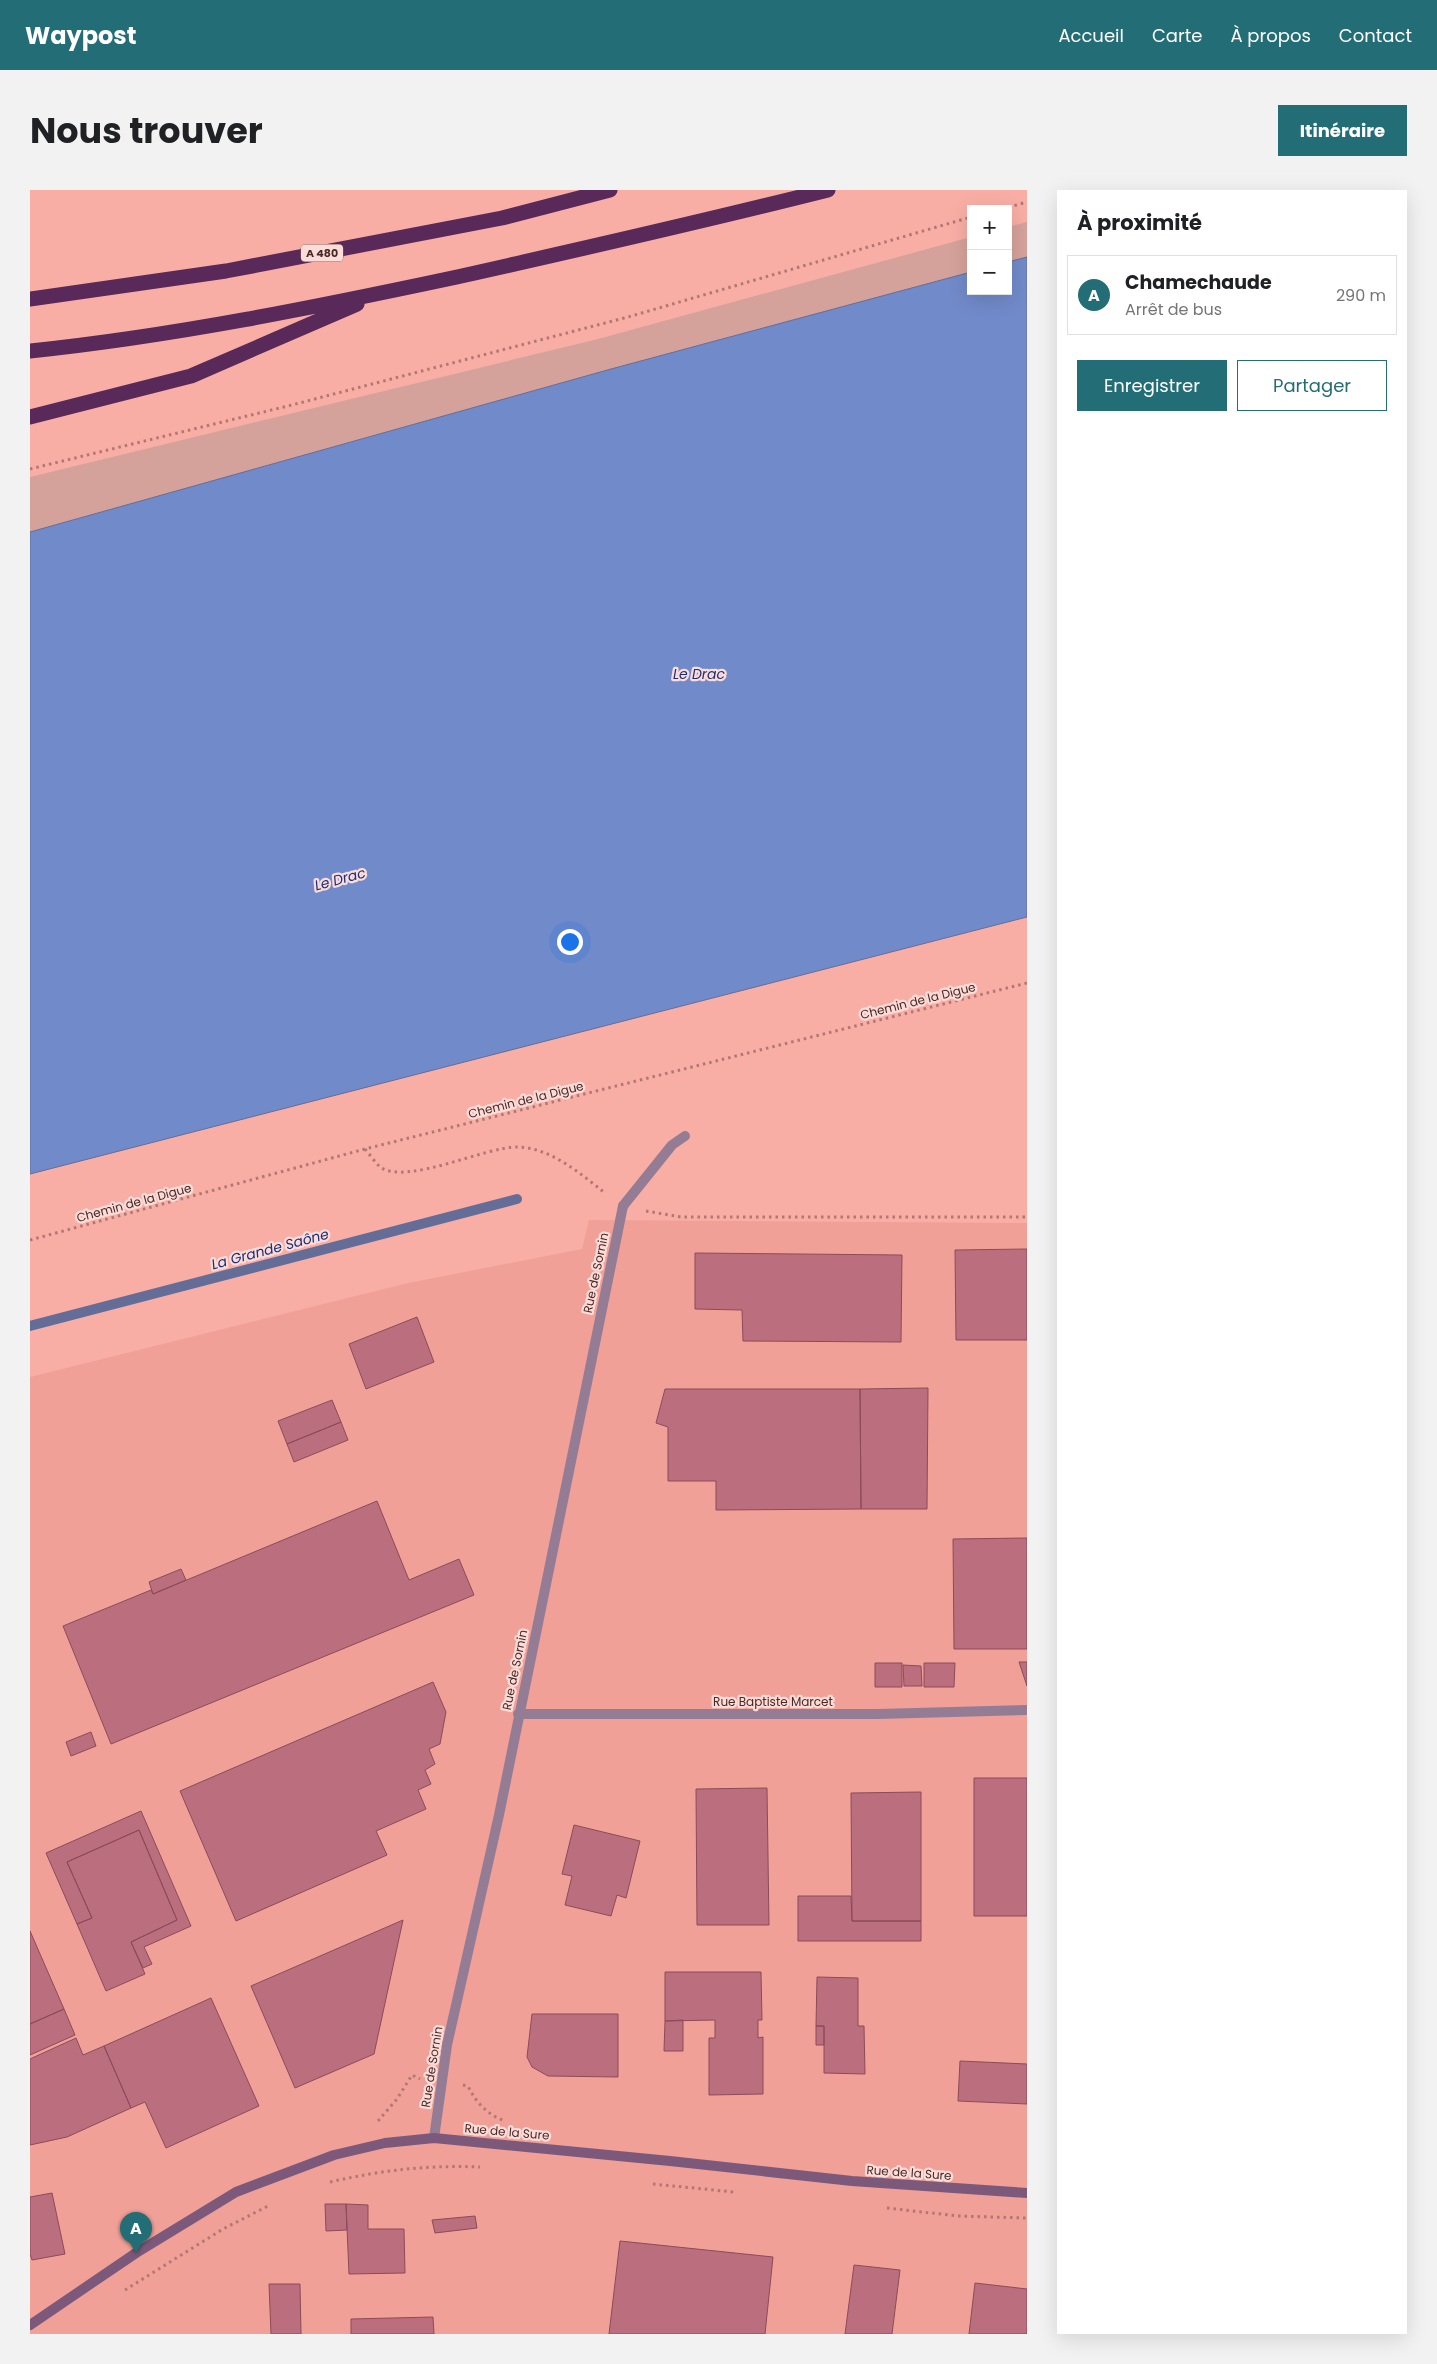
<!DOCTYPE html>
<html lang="fr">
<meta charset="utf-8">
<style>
:root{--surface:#fff;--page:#f2f2f2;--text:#202124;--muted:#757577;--line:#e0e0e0;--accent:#236d76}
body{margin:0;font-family:Poppins,sans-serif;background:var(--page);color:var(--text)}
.controls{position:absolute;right:15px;top:15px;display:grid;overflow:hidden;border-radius:0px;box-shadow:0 5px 20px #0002}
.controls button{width:45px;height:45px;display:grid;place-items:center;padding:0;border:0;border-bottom:1px solid var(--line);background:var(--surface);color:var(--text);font:25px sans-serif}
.you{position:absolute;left:539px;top:751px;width:18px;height:18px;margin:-12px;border:4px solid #fff;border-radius:50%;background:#1a73e8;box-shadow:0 0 0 8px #1a73e833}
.badge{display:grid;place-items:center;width:32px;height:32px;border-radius:50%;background:var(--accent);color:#fff;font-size:16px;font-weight:700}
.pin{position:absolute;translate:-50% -41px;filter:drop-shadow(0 1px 2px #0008)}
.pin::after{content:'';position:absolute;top:26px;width:18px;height:15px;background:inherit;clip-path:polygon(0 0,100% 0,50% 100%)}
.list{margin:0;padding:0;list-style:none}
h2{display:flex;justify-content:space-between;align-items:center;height:65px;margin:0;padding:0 20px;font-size:21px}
h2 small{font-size:16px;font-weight:400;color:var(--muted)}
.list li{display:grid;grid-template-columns:32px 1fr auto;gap:15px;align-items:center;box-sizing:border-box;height:80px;margin:0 10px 10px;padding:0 10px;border:1px solid var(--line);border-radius:0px}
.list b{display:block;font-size:19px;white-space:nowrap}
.list p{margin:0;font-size:16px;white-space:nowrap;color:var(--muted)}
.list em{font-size:16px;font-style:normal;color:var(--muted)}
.actions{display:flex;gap:10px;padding:15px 20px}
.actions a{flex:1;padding:11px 0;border:1px solid var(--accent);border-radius:0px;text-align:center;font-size:18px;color:var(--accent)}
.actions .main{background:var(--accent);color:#fff}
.map{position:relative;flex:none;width:997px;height:2144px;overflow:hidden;border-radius:0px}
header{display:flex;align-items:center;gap:30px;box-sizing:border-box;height:70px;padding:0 25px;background:var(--accent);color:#fff}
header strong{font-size:24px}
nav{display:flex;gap:28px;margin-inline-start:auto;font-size:18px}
.intro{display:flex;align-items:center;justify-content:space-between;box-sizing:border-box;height:120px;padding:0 30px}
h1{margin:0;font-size:35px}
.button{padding:12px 22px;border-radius:0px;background:var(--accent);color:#fff;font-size:18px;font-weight:700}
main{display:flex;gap:30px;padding:0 30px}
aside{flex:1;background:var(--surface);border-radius:0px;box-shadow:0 5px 20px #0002}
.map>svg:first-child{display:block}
.built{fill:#f0a097}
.green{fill:#d5a29b}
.water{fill:#718ac9;stroke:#646d98}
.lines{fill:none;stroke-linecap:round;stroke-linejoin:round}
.stream{stroke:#646d98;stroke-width:10}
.building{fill:#bb6e7e;stroke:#8c4b59}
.path{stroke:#b17871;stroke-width:3;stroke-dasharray:2.5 4;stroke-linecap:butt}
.lane{stroke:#947c94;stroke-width:10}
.street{stroke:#947c94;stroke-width:10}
.secondary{stroke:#7c597b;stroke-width:10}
.highway{stroke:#59295a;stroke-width:15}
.labels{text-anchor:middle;stroke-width:4.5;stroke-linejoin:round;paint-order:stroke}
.shield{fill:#fcdcd8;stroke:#7d5f5b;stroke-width:1}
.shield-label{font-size:11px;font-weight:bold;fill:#472926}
.street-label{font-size:12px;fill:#472926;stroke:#fcdcd8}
.water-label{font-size:14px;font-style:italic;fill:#1a307a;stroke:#fcdcd8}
</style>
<header>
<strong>Waypost</strong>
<nav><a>Accueil</a><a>Carte</a><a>À propos</a><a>Contact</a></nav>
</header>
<div class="intro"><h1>Nous trouver</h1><a class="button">Itinéraire</a></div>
<main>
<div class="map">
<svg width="997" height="2144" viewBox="0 0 997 2144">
<rect width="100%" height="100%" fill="#f9aea5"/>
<path class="built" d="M559 1030 997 1033V2144H0V1187L378 1093 552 1059Z"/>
<path class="green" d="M997 32V67L978 72V37Z
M941 47V82L581 179 0 342V287L568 149Z"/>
<path class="water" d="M997 67V727L0 984V342L581 179 941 82V101H978V72Z"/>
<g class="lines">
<path class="stream" d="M0 1136 487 1009"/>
</g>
<path class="building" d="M997 1059V1150H926L925 1060Z
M665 1063 872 1065 871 1152 713 1151 712 1120 665 1119Z
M387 1127 404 1172 336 1199 319 1154Z
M898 1198 897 1319H831L830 1199Z
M635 1199H830L831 1319 686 1320V1291H638V1237L626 1233Z
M302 1210 311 1232 257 1254 248 1231Z
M311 1232 318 1250 264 1272 257 1254Z
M347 1311 379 1390 429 1369 444 1405 81 1554 33 1436 121 1400 123 1404Z
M997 1348V1459H924L923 1349Z
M151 1379 156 1390 123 1404 119 1392Z
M989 1472H997V1496Z
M845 1473H872V1497H845Z
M894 1473H925L924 1497H894Z
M873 1475 891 1476 892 1496H874Z
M403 1492 416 1522 410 1554 399 1559 405 1574 395 1580 401 1594 388 1600 396 1619 346 1641 357 1665 206 1731 150 1601Z
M61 1542 66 1556 41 1566 36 1552Z
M944 1588H997V1726H944Z
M737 1598 739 1735H667L666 1599Z
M891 1602V1731H822L821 1603Z
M111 1621 161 1736 114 1757 122 1774 113 1778 101 1752 147 1730 109 1640 37 1672 62 1728 47 1734 16 1663Z
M544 1635 610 1651 596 1708 587 1705 581 1726 535 1715 542 1686 532 1684Z
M109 1640 147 1730 101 1752 115 1784 76 1801 47 1734 62 1728 37 1672Z
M768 1706H821L822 1731H891V1751H768Z
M373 1730 344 1864 265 1898 221 1796Z
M0 1741 34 1819 0 1834Z
M635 1782H731L732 1830H728V1848L733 1847V1904L679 1905V1848H685V1830L635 1831Z
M787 1787 828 1788V1836H834L835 1884 794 1883V1836H786Z
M181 1808 229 1916 136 1958 115 1912 101 1918 74 1856Z
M34 1819 45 1845 0 1865V1834Z
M502 1824H588V1887L518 1886 502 1877 497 1867Z
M653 1830V1861H634L635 1831Z
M786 1836H794V1855H786Z
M46 1848 53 1865 74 1856 101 1918 37 1947 0 1955V1869Z
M930 1871 997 1874V1914L928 1911Z
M22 2003 35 2064 2 2070 0 2064V2007Z
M295 2014H316L317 2040 296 2041Z
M316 2014 338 2015V2039H374L375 2083 319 2084Z
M445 2026 447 2038 405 2043 402 2030Z
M590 2051 743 2067 735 2144H579Z
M824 2075 870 2080 862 2144H815Z
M945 2093 997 2099V2144H939Z
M239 2094H270L271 2144H241Z
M403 2127 404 2144H321V2129Z"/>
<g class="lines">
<path class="path" d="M972 19 997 12
M0 279 258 216 598 127 941 27
M335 959C340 965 345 972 350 977 377 996 456 956 488 957 521 958 551 984 575 1003
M616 1021 651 1027H997
M0 1050 335 959 997 793
M433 1895 438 1896C446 1913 458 1925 475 1931
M348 1931 367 1909 382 1885 390 1889
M300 1992C353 1980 396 1975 450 1977
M623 1994 704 2002
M857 2018 928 2026 997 2028
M95 2100 193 2039 238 2016"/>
<path class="lane" d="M593 1016 642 955 655 946"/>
<path class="street" d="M488 1524H848L997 1520
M404 1948 417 1855 469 1625 593 1016"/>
<path class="secondary" d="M0 2135 106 2063 206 2002 304 1965 355 1953 404 1948 640 1971 822 1991 997 2003"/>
<path class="highway" d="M0 109 196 81 472 28 580 0
M0 161C144 146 286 117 427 87 552 59 675 31 798 0
M0 227 161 186 327 114"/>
</g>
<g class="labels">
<rect class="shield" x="271" y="54.5" width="42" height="17" rx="4"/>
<g class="shield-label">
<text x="292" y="67">A 480</text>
</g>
<g class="street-label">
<text transform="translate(888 811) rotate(-14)" y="4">Chemin de la Digue</text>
<text transform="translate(496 910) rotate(-14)" y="4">Chemin de la Digue</text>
<text transform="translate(104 1013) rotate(-15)" y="4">Chemin de la Digue</text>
<text transform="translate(566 1083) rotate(-78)" y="4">Rue de Sornin</text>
<text transform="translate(485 1480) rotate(-78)" y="4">Rue de Sornin</text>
<text x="743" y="1516">Rue Baptiste Marcet</text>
<text transform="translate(402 1877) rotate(-81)" y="4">Rue de Sornin</text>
<text transform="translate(477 1942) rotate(5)" y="4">Rue de la Sure</text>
<text transform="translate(879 1983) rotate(4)" y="4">Rue de la Sure</text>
</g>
<g class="water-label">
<text x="669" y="489">Le Drac</text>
<text transform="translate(310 689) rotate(-15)" y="5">Le Drac</text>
<text transform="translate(240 1059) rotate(-15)" y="5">La Grande Saône</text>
</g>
</g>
</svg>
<div class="controls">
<button>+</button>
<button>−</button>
</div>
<div class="you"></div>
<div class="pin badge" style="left:106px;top:2063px">A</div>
</div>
<aside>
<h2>À proximité<small></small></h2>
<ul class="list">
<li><span class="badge">A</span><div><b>Chamechaude</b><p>Arrêt de bus</p></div><em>290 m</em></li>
</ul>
<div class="actions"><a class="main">Enregistrer</a><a>Partager</a></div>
</aside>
</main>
